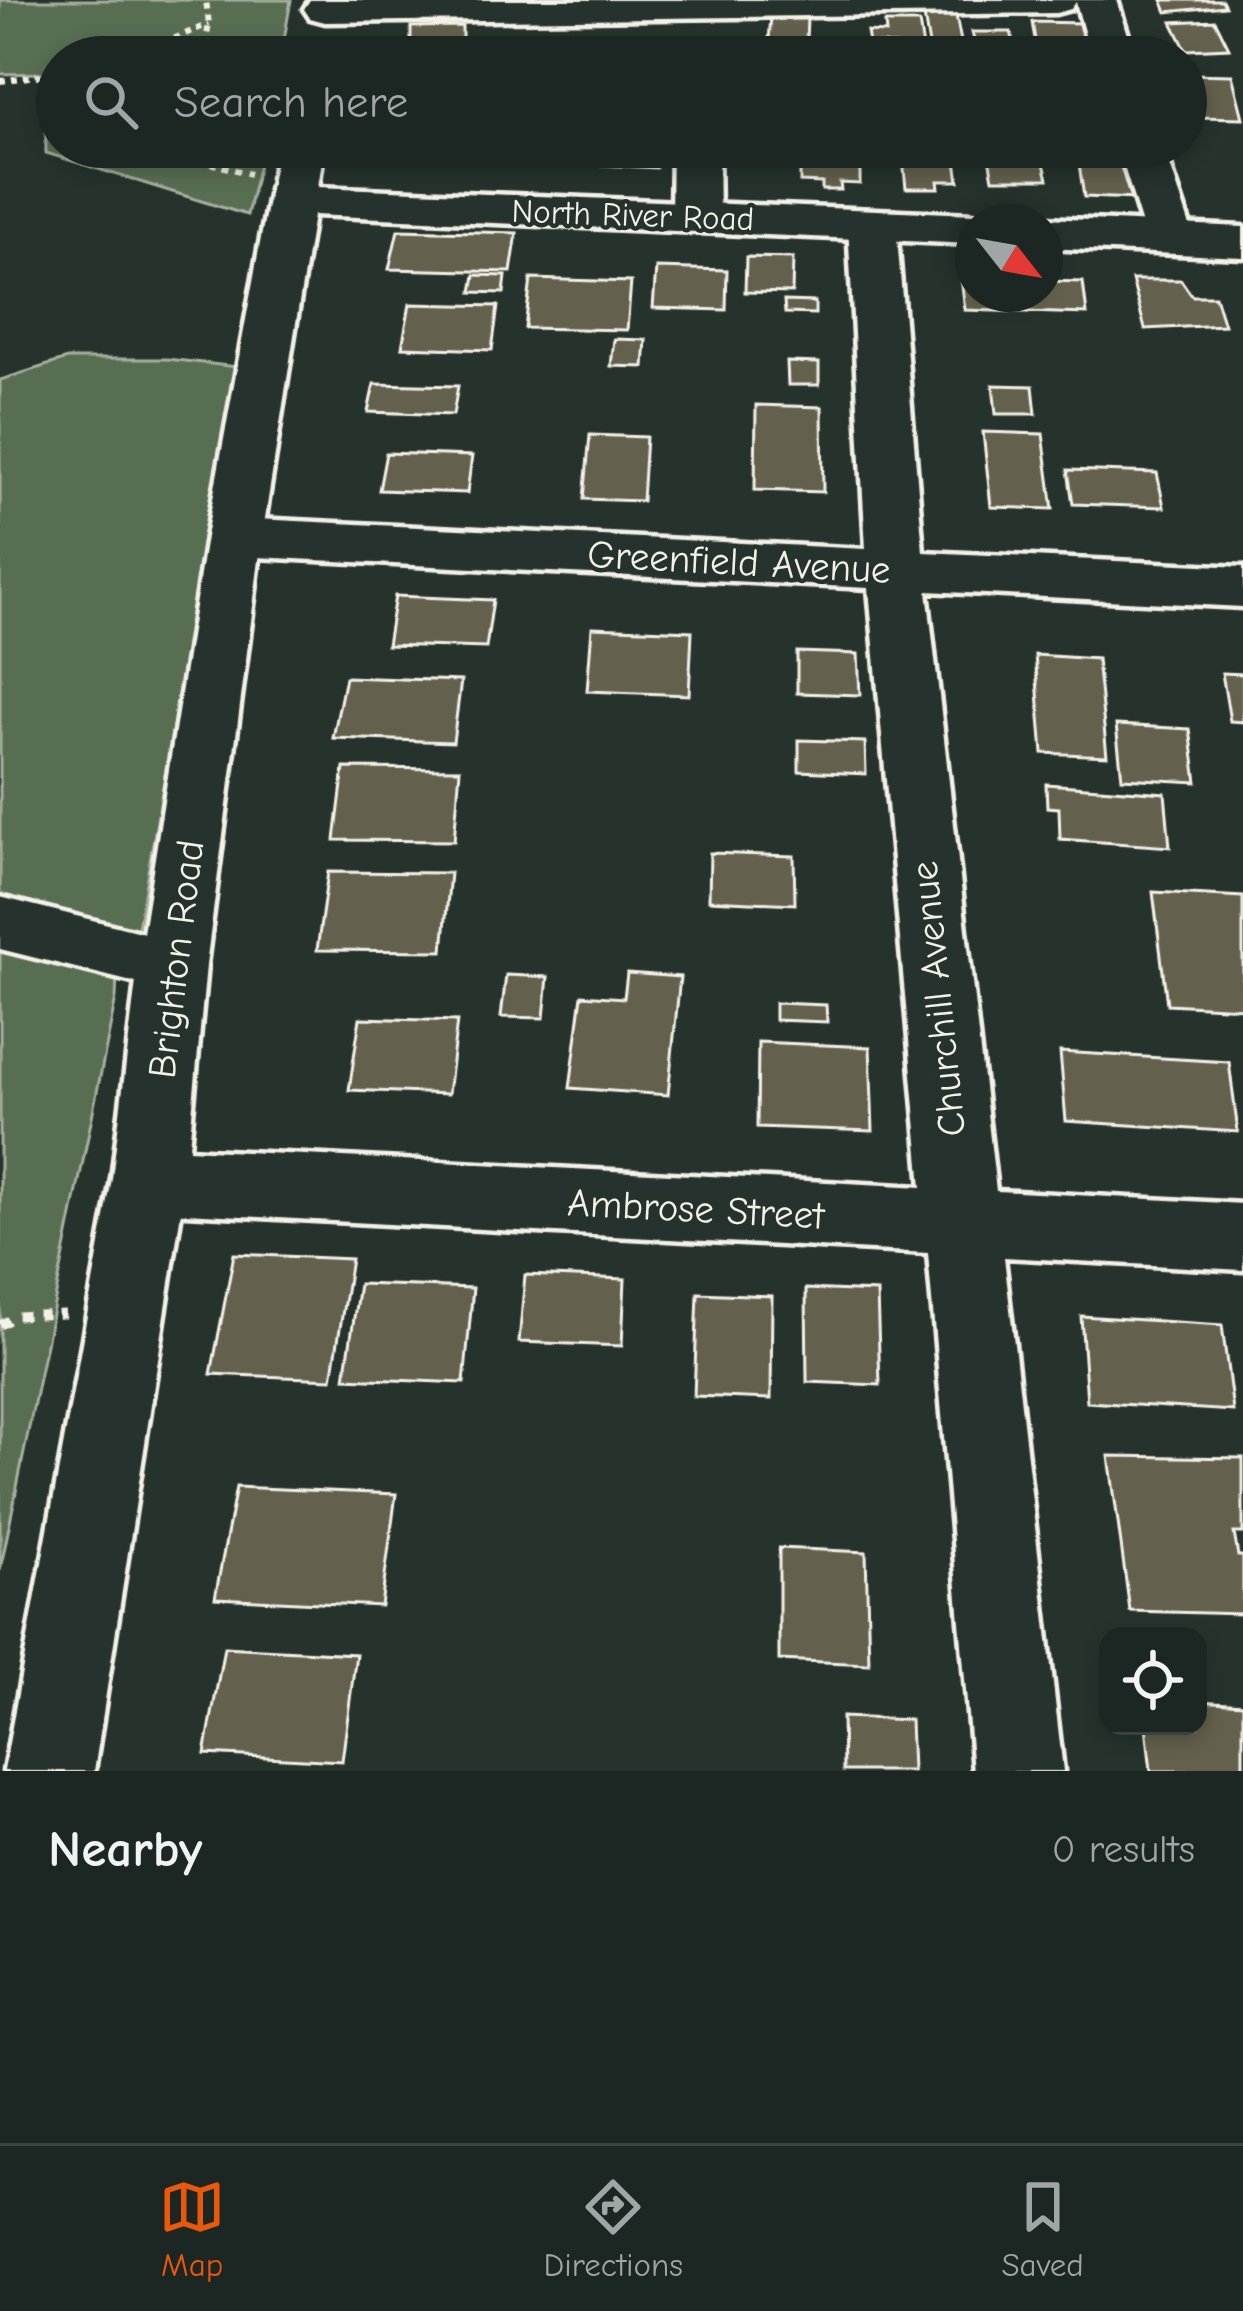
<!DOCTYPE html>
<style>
:root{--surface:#1c2622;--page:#29322f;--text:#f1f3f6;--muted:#a0a5a5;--line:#3a4340;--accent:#ea580c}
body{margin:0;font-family:"Comic Neue",sans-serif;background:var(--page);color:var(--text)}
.controls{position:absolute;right:36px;bottom:36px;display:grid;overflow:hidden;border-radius:24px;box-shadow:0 6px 18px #0003}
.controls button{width:108px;height:108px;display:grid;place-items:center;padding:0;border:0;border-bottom:3px solid var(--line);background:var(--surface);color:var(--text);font:60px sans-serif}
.compass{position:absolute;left:955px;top:204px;width:108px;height:108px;border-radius:50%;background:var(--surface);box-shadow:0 6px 18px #0003;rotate:121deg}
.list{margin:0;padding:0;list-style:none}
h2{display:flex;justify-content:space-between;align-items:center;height:156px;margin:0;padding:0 48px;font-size:51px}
h2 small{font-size:39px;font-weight:400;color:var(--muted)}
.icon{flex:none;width:66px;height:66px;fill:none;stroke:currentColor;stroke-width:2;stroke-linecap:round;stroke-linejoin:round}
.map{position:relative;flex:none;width:1243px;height:1771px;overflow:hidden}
.search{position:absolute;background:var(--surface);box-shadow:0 6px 18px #0003;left:36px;right:36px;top:36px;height:132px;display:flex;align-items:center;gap:30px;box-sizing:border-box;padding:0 42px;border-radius:66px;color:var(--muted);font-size:45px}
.sheet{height:372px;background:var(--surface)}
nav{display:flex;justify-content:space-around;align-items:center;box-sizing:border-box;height:168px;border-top:3px solid var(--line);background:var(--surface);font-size:33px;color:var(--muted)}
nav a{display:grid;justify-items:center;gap:6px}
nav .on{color:var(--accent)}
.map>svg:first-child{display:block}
.green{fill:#596e53;stroke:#a6b09e;stroke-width:3}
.building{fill:#63614d;stroke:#f4f1e8;stroke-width:3}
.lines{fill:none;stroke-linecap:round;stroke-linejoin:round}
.minor-casing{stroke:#f4f1e8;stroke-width:9}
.major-casing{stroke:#f4f1e8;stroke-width:9}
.path-far1{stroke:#f4f1e8;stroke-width:6;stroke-dasharray:6 6;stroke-linecap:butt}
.path{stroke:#f4f1e8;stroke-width:9;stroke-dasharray:10 10;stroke-linecap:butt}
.minor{fill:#26332d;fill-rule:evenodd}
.major{fill:#26332d;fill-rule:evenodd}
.labels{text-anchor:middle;stroke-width:9;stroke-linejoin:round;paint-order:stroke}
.far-street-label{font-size:33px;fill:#f4f1e8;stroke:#26332d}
.street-label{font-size:39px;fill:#f4f1e8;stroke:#26332d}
</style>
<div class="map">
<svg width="1243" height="1771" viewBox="0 0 1243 1771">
<rect width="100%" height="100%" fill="#26332d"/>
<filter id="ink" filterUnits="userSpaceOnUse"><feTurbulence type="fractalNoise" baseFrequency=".00833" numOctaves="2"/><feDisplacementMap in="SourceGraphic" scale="24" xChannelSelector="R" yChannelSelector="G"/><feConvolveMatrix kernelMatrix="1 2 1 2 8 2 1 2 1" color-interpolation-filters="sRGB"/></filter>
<g filter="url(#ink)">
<path class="green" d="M0 0H291L281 57H57V147H263L247 215 46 153 45 73 0 74Z
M67 359H167L238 367 137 933 0 908V380Z
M0 923 118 954 116 998 0 1571Z"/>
<path class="building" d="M1162 0H1222L1225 6 1167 12Z
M771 16 807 18 806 42 769 40Z
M924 16H956L964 57H931Z
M1215 20 1229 48 1186 50 1172 22Z
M1032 22 1084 23 1089 43H1071L1072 51H1037Z
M885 23H919L923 47 869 43 867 32 886 33Z
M462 26V43L411 44V27Z
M972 32H1011L1018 57H978Z
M636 35 668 57H563L542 48 561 37 579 45H618Z
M1186 74 1232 75 1243 118 1195 117Z
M396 147H480L479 154 395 153Z
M526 147H573V164H525Z
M586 147H657L656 168 585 164Z
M987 147H1021L1023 155 1042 156 1048 179H993Z
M902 150 955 155 959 181H938L939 188H906Z
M800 162 860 163V184L840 183 841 190H822V183L800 182Z
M1079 164 1131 166 1137 199 1084 197Z
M398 230 517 233 511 272 389 269Z
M746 257 793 258 792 293 745 292Z
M656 268 727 270 726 310 653 308Z
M475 275 506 276 504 293 472 292Z
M961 278 973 279V294H1045V281L1083 282 1087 314 965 310Z
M531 279 631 282 627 330 525 328Z
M1132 280H1181L1192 296H1215L1224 325 1145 329Z
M784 301 815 302V314L785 313Z
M410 304 498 306 492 350 402 347Z
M614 339 646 340 644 367 611 366Z
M787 362 819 363V385H788Z
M374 384 458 386 453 415 368 412Z
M993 385 1033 386 1036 414H996Z
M756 405 822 407 823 492 755 490Z
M983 432 1043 434 1053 509 991 507Z
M590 435 646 437 642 501 584 499Z
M386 453 472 456 467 493 379 490Z
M1068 470 1157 473 1164 507 1073 504Z
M395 596 493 600 486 648 387 645Z
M592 627 692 631 689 695 587 691Z
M797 652 858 654 860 695 797 693Z
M1035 655 1097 659 1107 756 1043 753Z
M1222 673 1243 674V722L1230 721Z
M345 677 461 681 453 742 333 738Z
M1116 725 1190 729 1197 782 1122 778Z
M799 740 865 742 866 774 799 771Z
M344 768 460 769 454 841 335 840Z
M1046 784 1165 793 1170 847 1060 839 1059 808 1047 807Z
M710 853 794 856 795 904 709 900Z
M328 872 450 873 443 951 317 950Z
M1153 892 1243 897V1008L1167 1004Z
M627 973 680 977 668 1095 570 1088 582 995 624 998Z
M506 975 548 977 544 1018 501 1017Z
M775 1003 826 1005 827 1022 775 1020Z
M360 1018 457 1021 448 1094 349 1090Z
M758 1042 870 1047 873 1131 757 1127Z
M1060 1052 1229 1062 1238 1132 1066 1121Z
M234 1254 351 1259 332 1379 211 1374Z
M525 1275 625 1279 622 1346 519 1342Z
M359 1284 473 1288 464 1383 345 1378Z
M806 1289 877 1292 880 1385 807 1382Z
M698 1293 772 1296 771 1399 694 1396Z
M1081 1316 1222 1325 1233 1411 1087 1402Z
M1109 1456 1243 1458V1533H1234L1238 1556H1243V1614L1130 1611Z
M236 1487 396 1494 381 1606 215 1598Z
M779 1548 866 1552 869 1664 779 1660Z
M224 1647 356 1654 342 1761 205 1754Z
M1198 1701 1243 1704V1771H1151L1146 1726H1198Z
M842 1717 910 1720 912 1771H843Z"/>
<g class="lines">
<defs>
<path id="minor" d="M310 0H1117L1135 57H1091L1076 2 1071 9 1056 13 325 22 310 18 304 9Z
M278 147H324L316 200 309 210 292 214 275 210 268 200Z
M672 147H718L719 217 712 227 695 231 678 227 671 217Z
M1118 147H1164L1194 238 1187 248 1170 253 1153 248 1146 238Z
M872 210 889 215 896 225 923 552 1243 567V607L927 591 996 1191 1243 1204V1270L1004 1257 1063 1771H973L928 1253 149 1211 123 1201 112 1179 123 1157 149 1147 922 1187 869 588 234 556 214 550 206 537 214 524 234 518 866 549 848 225 855 215Z
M0 897 196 946 206 965 196 984 172 992 0 949Z"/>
<path id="major" d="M292 186 973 214 992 222H973V244L313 215 262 537 206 965 186 1179 94 1771H4L112 1179 138 965 206 537 268 200 275 190Z
M1045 218 1243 227V257L1045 248V222H1031Z"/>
</defs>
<use href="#minor" class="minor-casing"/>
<use href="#major" class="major-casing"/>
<path class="path-far1" d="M130 57 209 24
M203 57 209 24 206 0
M0 81 57 73
M185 147V156L250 174"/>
<path class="path" d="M0 1325 16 1316 65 1314"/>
<use href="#minor" class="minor"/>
<use href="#major" class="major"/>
</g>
</g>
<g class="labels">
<g class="far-street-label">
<text transform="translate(633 214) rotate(2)" y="12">North River Road</text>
</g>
<g class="street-label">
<text transform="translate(739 561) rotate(3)" y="14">Greenfield Avenue</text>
<text transform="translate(175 959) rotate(-83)" y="14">Brighton Road</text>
<text transform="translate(937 999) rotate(-96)" y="14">Churchill Avenue</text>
<text transform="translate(696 1208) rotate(3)" y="14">Ambrose Street</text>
</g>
</g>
</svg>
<div class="controls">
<button><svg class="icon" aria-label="locate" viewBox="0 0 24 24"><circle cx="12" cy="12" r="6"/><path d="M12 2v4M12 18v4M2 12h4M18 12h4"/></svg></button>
</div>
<svg class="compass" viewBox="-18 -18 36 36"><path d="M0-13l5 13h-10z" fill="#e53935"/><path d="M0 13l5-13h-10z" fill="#a0a5a5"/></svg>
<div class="search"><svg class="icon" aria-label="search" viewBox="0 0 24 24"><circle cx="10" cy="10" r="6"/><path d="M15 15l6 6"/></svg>Search here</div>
</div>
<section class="sheet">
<h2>Nearby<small>0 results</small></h2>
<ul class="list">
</ul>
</section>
<nav>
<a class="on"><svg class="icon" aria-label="map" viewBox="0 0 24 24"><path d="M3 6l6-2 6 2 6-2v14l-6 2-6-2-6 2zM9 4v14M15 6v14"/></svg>Map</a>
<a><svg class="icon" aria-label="directions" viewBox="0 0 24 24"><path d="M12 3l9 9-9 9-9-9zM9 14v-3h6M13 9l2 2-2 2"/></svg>Directions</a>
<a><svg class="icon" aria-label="saved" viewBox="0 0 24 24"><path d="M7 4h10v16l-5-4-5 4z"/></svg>Saved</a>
</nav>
